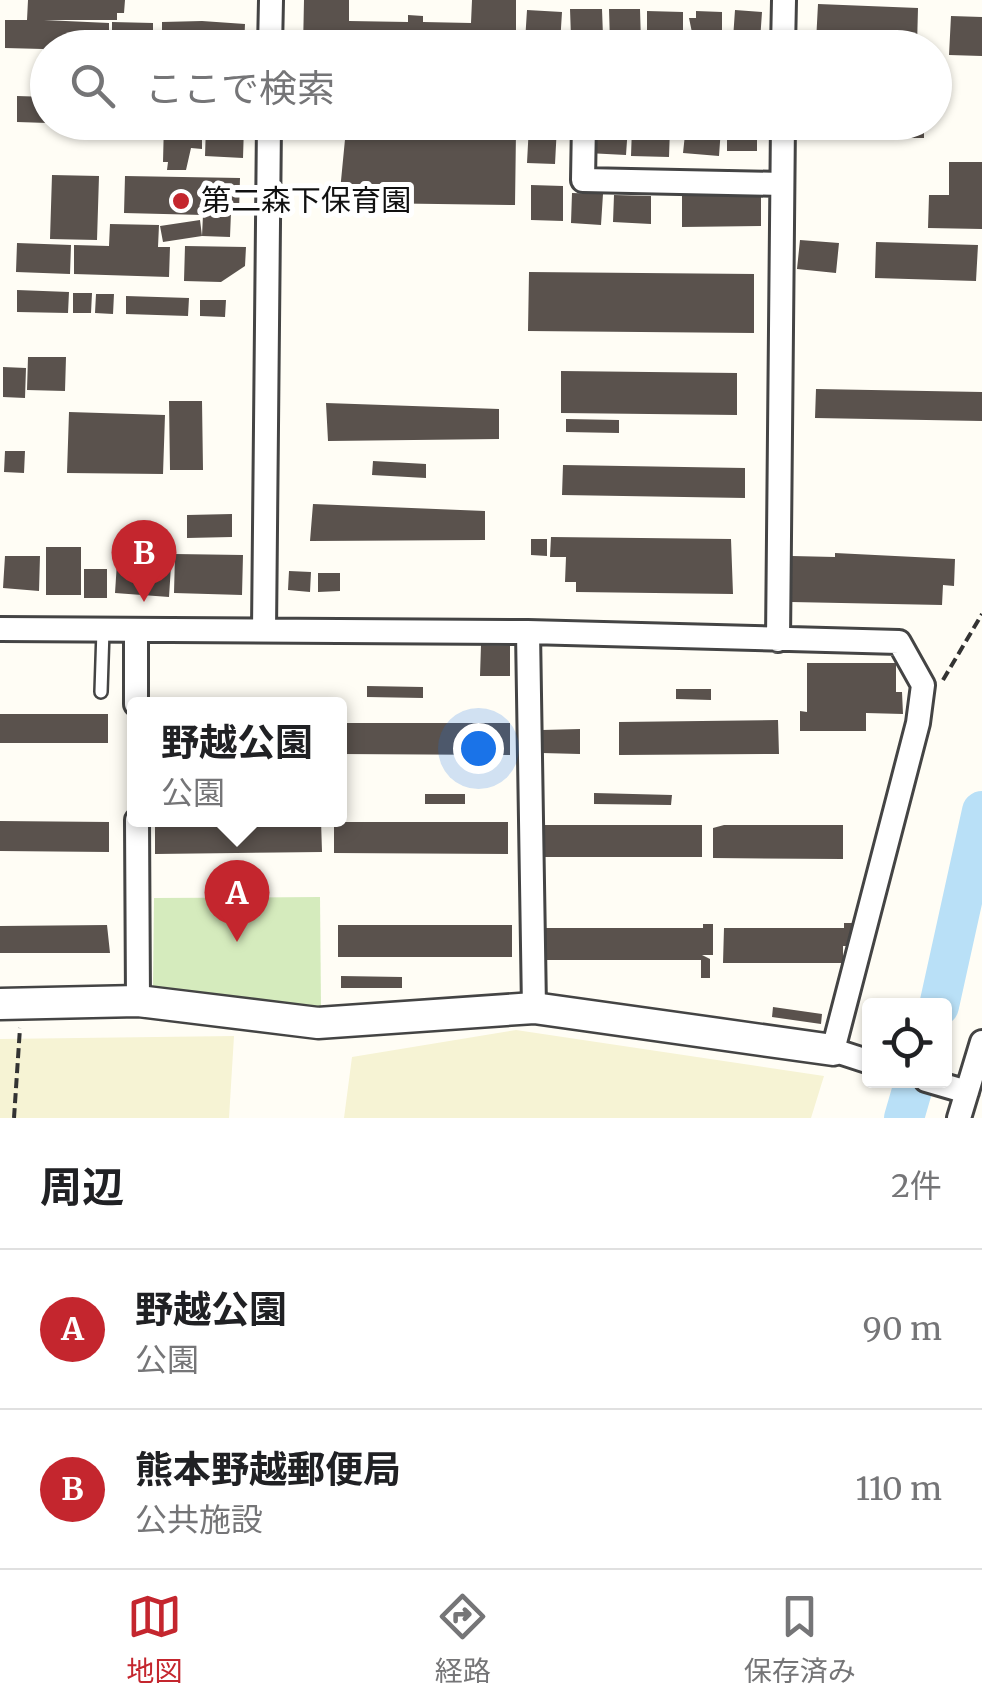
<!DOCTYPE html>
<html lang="ja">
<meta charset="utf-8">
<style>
:root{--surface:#fff;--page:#f2f2f2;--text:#202124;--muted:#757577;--line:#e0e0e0;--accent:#c4262e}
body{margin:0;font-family:Merriweather,"Noto Sans JP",serif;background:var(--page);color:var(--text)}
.controls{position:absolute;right:30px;bottom:30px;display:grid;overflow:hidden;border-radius:10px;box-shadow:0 2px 8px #0004}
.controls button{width:90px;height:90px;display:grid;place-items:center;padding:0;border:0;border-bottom:2px solid var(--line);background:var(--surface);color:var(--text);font:50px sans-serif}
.you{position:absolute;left:478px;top:748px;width:35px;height:35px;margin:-25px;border:8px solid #fff;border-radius:50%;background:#1a73e8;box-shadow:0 0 0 15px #1a73e833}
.badge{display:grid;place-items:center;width:65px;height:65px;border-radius:50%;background:var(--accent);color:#fff;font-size:32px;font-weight:700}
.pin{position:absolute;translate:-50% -82px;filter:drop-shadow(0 2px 5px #0008)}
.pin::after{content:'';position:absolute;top:52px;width:35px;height:30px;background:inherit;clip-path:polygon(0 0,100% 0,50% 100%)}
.popup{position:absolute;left:127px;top:697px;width:220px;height:130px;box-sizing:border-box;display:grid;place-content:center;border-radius:10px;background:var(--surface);filter:drop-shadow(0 2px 8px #0005);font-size:32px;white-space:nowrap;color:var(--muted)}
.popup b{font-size:38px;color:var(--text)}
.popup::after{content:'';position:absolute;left:50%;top:100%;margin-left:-20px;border:20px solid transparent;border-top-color:var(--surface)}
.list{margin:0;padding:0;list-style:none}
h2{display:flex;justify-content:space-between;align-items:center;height:130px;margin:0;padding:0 40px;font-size:42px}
h2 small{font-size:32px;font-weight:400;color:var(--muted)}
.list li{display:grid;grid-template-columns:65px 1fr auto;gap:30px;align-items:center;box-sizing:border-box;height:160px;padding:0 40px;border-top:2px solid var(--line)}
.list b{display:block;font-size:38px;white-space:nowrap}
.list p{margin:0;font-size:32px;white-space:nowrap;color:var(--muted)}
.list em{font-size:32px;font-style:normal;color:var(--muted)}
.icon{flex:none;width:55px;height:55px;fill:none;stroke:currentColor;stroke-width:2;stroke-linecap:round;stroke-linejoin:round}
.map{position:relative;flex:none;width:982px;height:1118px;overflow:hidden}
.search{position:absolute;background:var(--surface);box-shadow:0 2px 8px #0004;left:30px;right:30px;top:30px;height:110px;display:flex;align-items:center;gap:25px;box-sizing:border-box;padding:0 35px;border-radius:55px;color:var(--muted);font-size:38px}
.sheet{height:450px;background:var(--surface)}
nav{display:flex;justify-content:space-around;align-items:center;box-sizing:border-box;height:140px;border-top:2px solid var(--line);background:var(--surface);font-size:28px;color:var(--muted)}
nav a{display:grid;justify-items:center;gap:5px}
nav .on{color:var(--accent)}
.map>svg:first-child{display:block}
.farmland{fill:#f6f3d4}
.green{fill:#d5ebbd}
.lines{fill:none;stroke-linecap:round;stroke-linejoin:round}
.river{stroke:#b9e0f7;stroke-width:40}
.building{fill:#5a524d}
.service-casing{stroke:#444;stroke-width:16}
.minor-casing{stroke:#444;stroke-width:28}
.tertiary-casing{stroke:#444;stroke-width:35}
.path{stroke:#333;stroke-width:4;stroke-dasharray:10 5;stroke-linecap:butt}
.service{stroke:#fff;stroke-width:11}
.minor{stroke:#fff;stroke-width:22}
.tertiary{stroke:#fff;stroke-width:30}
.poi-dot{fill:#c4262e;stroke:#fff;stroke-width:4}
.labels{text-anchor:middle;stroke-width:10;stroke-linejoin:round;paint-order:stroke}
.poi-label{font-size:30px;fill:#111;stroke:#fff;text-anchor:start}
</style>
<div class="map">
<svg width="982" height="1118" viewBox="0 0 982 1118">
<rect width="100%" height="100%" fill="#fffdf5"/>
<path class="farmland" d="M516 1030 824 1076 811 1118H344L352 1057Z
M234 1036 229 1118H0V1039Z"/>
<path class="green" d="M320 897 321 1007 153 986 154 898Z"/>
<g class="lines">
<path class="river" d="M939 1006 982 811
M904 1118 915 1080"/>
</g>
<path class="building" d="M28 0H125L124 13H117V20H44L109 23V48H48V64H43V49L5 48V20H27Z
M304 0H349V21L408 22V15L423 16V22L471 23 472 0H516V48H303Z
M818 4 918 8 917 46 816 42Z
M570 9H602L603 36 571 37Z
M609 9H640L641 43H610Z
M527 10 562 12 560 44 525 42Z
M735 10 762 12 760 41 733 39Z
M647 11 683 12V36L647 37Z
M696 11 722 12V47H695L689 18H696Z
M951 16 982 17V56L949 55Z
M202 21 245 24 244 48H162V22Z
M112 22 153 23V48H112Z
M17 96 48 97V123L17 122Z
M164 122H202V133H191L202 135V149L191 148 186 170H167L168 162H163Z
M815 122H924V138H815Z
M589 124 628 126 626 155 587 153Z
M206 125 244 126 243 158 205 156Z
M529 125 557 126 555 164 527 163Z
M686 125 721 128 719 156 683 153Z
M727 127H757V151H727Z
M632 128 670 129 669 157 631 156Z
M346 129 516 131 515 205 366 203V191H340Z
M949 162H982V229L928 228 929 195H949Z
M52 175 99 176 97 240 50 239Z
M125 176 240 178 239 212H231L230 237 202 236 203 215 124 213Z
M531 185 563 186V221L531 220Z
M682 191H761V226L682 227Z
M572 193 603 194 601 225 571 223Z
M614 195 651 196V224L613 222Z
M200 220 202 236 163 242 160 226Z
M110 224 159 225 158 247H170L169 277 74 274V245L109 246Z
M800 240 839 243 836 273 797 269Z
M876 242 978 245 976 281 875 278Z
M17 243 71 245 70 274 16 272Z
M185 246 246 247 245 266 221 282 184 281Z
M529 272 754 274V333L528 331Z
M17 290 69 292 68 313 17 312Z
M73 293H92L91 313H73Z
M96 294H114L113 314 95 313Z
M126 296 189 298 188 316 126 314Z
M200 300H226L225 317 200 316Z
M28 357H66L65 391 27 390Z
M3 367 26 368 25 398 3 397Z
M561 371 737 373V415L561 413Z
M816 389 982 392V421L815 418Z
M169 401H202L203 470H170Z
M326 403 499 409V439L328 441Z
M69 412 165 415 163 474 67 473Z
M566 419 619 420V433L566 432Z
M5 451H25L24 473 4 472Z
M373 461 426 464V478L372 475Z
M563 465 745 468V498L562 495Z
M313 504 485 511V540L310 541Z
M232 514V537L187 538V515Z
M551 537 731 539 733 594 576 592V582H565L566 557H550Z
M531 539H547V556L531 555Z
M46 547H81V595H46Z
M118 547 172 550 169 597 115 593Z
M835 553 955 559 954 586 943 585 942 605 791 602 792 556 835 557Z
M175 554 243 555 242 595 174 593Z
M5 556H40L39 591 3 588Z
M84 569H107V598H84Z
M289 571 311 572 310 592 288 590Z
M318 573H340V591L318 592Z
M481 645 510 646V676H480Z
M807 663H896V692H902L903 714 866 713V731H800V711L807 712Z
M367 686 423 687V698L367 697Z
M676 689H711V700L676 699Z
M0 714H108V743H0Z
M778 720 779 754 619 755V722Z
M340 723H510V755L340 754Z
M580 729V754L542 753V730Z
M594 793 672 795 671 805 594 804Z
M425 794H465V804H425Z
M155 820H321L322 852 155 854Z
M0 821 109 822V852L0 851Z
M334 822H508V854L334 853Z
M544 825H702V857H544Z
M724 825H843V859L713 858V828Z
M844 923H853V946H843V963H723L724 928H844Z
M703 924H713V955H702L710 959V978H701V960H544V928H703Z
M107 925 110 953H0V926Z
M338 925H512V957H338Z
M341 976 402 977V988H341Z
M773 1007 822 1014 821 1024 772 1017Z"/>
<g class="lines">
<defs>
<path id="service" d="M101 692 103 630"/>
<path id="minor" d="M270 48 271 0
M783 48 784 0
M584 122 583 180 782 184
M0 629 528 632 899 642 923 685 918 723 833 1050 870 1062
M136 630V704
M264 630 269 122
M528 632 534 1008
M778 640 783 122
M137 820 138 1001
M926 1080 967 1092
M959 1118 982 1042"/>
<path id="tertiary" d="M0 1004 138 1001 318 1023 534 1008 833 1050"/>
</defs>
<use href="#service" class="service-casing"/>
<use href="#minor" class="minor-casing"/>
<use href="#tertiary" class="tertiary-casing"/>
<path class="path" d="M943 680 982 614
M14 1118 20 1028"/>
<use href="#service" class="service"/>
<use href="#minor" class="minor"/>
<use href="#tertiary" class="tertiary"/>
</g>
<circle class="poi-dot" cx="181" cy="201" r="10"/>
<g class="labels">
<g class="poi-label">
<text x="201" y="211">第二森下保育園</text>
</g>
</g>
</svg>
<div class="controls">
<button><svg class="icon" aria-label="locate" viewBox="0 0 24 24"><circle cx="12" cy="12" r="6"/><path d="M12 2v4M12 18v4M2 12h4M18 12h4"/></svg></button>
</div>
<div class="you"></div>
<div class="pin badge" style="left:237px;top:942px">A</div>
<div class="popup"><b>野越公園</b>公園</div>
<div class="pin badge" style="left:144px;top:602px">B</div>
<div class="search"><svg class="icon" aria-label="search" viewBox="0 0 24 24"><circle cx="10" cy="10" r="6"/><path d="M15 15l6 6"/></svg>ここで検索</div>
</div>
<section class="sheet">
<h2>周辺<small>2件</small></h2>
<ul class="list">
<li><span class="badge">A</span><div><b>野越公園</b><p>公園</p></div><em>90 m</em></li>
<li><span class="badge">B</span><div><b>熊本野越郵便局</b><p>公共施設</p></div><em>110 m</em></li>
</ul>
</section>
<nav>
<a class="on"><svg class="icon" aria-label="map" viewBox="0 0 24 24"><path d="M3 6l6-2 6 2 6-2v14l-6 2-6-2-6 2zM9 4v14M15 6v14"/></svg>地図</a>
<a><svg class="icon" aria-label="directions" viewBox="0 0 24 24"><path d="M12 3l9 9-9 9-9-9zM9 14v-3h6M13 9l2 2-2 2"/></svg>経路</a>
<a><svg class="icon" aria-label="saved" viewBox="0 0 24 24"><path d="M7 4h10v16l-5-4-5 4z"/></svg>保存済み</a>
</nav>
